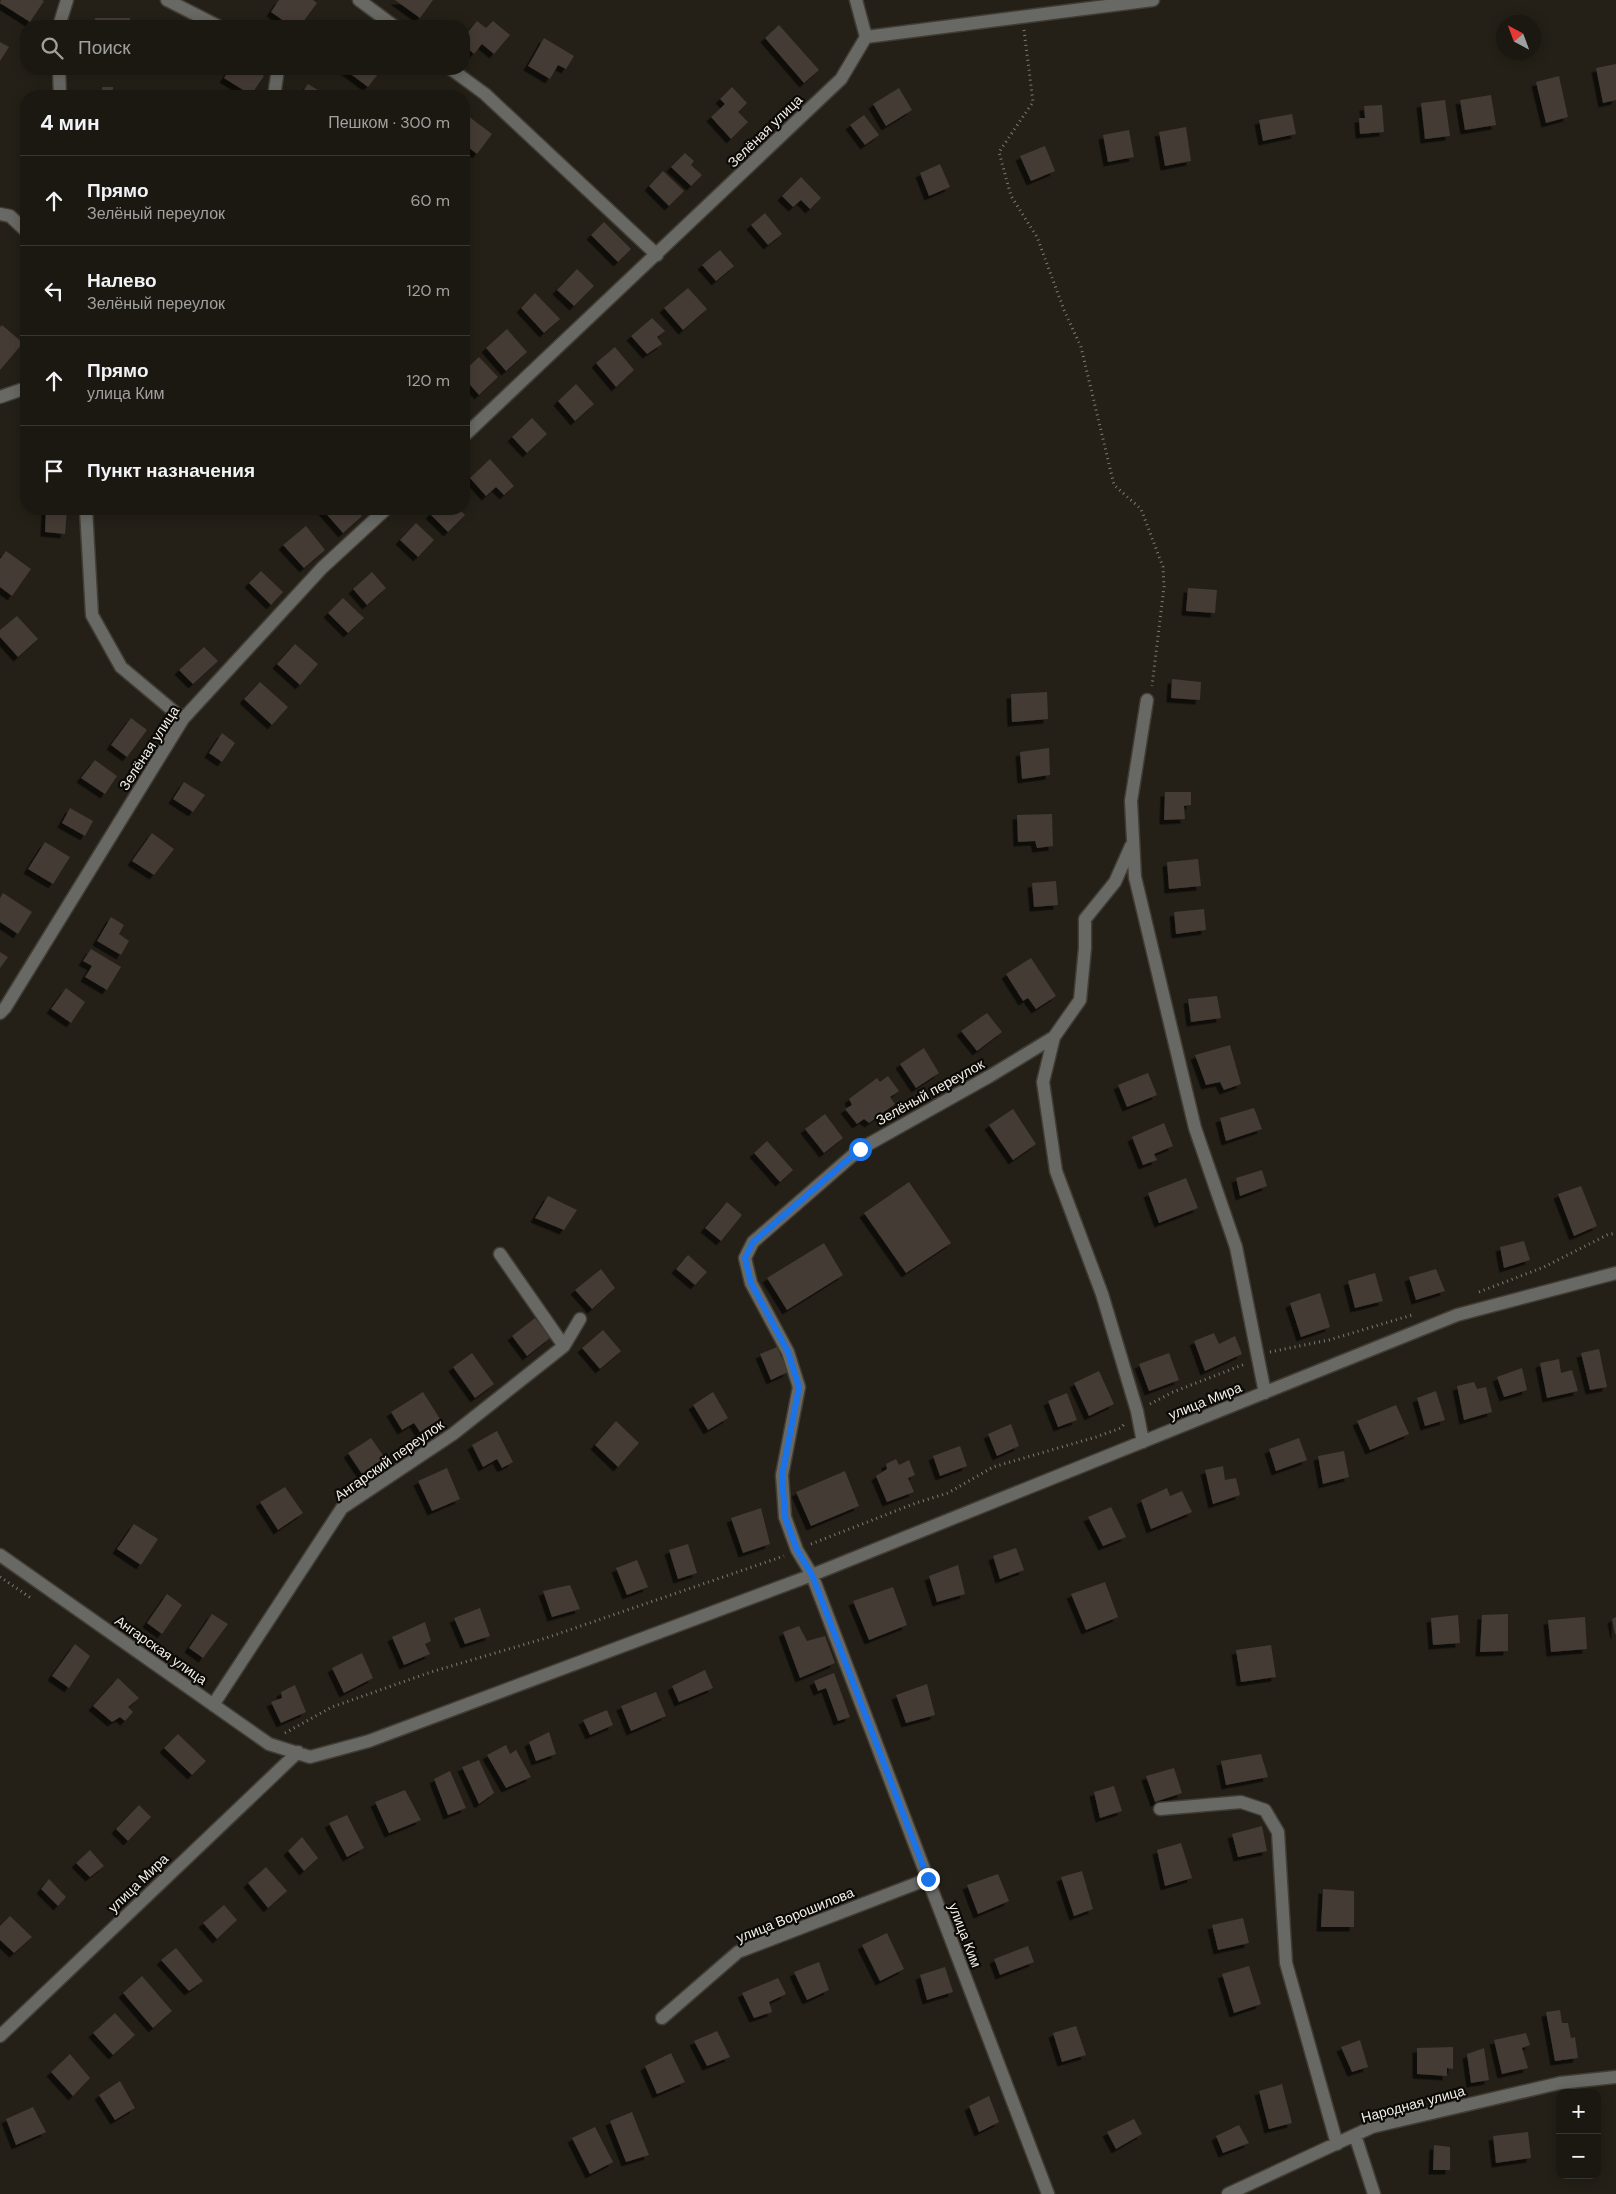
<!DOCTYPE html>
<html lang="ru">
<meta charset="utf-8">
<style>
:root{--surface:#1b1811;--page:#24211a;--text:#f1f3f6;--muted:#a0a09f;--line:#393731}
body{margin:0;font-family:"DM Sans",sans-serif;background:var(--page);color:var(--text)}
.controls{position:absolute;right:15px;bottom:15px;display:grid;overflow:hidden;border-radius:10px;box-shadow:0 2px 12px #0003}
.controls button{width:45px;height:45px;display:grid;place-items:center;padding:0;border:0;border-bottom:1px solid var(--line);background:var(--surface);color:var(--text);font:25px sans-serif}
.compass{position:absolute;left:1496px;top:15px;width:45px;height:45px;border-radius:50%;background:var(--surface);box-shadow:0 2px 12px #0003;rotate:319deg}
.stop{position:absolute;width:15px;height:15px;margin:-11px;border:4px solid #1a73e8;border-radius:50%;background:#fff}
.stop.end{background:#1a73e8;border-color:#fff;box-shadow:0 1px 5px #0008}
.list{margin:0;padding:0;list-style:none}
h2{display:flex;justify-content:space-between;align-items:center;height:65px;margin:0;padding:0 20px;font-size:21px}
h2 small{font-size:16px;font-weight:400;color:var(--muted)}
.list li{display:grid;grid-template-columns:32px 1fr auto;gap:15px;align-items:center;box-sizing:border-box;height:90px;padding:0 20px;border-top:1px solid var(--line)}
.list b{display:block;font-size:19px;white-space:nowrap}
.list p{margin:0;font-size:16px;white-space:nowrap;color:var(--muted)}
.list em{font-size:16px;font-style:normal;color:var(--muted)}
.icon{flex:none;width:28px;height:28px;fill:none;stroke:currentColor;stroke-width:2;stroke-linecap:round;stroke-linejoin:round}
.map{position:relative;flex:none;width:1616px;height:2194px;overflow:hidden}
.search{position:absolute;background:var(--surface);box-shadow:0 2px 12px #0003;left:20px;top:20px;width:450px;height:55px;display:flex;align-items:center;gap:12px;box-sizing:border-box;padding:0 18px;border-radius:20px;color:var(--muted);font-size:19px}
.panel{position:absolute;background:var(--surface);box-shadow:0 2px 12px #0003;left:20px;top:90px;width:450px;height:425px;border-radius:20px}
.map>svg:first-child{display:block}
.building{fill:#443a34;filter:url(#shadow)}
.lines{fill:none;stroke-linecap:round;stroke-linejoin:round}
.minor-casing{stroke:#413d35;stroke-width:15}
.path{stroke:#7e7b73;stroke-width:3;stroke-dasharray:1 4;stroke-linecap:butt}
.minor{stroke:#686964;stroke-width:12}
.route{stroke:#1a73e8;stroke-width:6}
.labels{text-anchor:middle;stroke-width:4.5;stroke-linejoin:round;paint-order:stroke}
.street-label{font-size:14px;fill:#f3f0ea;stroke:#0c0a06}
</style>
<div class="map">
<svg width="1616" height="2194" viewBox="0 0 1616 2194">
<defs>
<filter id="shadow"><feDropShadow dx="-4.5" dy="4.5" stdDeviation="0" flood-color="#0009"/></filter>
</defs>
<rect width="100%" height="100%" fill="#242017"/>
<path class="building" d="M1 0H42L44 1 30 22 0 3Z
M279 0H313L317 3 300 26H291L271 12Z
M395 0H433L420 18Z
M95 18H130V26H95Z
M477 21 486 28 493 21 510 35 494 54 482 44 474 54 464 45V37Z
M779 25 819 70 804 83 765 38Z
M544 38 574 56 566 69 558 65 550 79 528 66Z
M0 42 9 47 0 61Z
M1616 64V100L1603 103 1596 68Z
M230 69H254L264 76 251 95 224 78Z
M344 69H382L368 87Z
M1559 76 1568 117 1546 123 1536 82Z
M308 84 328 96H300Z
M102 87H113V96H102Z
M732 87 747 103 738 112 748 122 731 139 711 117 725 104 720 99Z
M899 88 912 110 886 126 873 104Z
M1491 95 1496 125 1465 130 1460 100Z
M1445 100 1450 136 1425 139 1421 103Z
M1382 105 1384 132 1360 134 1359 118H1365L1364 106Z
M1292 114 1296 134 1263 141 1259 120Z
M864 115 879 135 865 145 850 125Z
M468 116 492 134 477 154 464 144V122Z
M1186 127 1191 161 1165 166 1159 132Z
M1129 130 1134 157 1108 162 1103 135Z
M1045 146 1055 171 1031 181 1020 156Z
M685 153 694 161 691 165 702 175 691 186 671 167Z
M940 164 950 187 929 196 920 173Z
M663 171 684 191 669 206 649 186Z
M801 177 821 198 810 209 801 200 793 207 782 196Z
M765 213 782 234 768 245 751 225Z
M604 222 631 249 618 262 591 235Z
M720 250 734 266 716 281 702 265Z
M577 269 594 286 574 306 557 290Z
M688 288 707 309 683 330 664 308Z
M535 293 560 319 544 333 521 308Z
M652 318 665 331 657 337 662 344 647 354 631 336Z
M2 325 23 343 0 370V327Z
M507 329 527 352 506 371 486 348Z
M615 347 634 370 616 387 596 363Z
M479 357 498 377 479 395 464 378V371Z
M576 384 594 404 575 421 558 401Z
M532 418 547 434 527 453 512 437Z
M490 459 514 486 504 495 496 487 486 496 470 478Z
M46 509H67L65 534 45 532Z
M322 509H356L362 516 343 533Z
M436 509H459L465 515 448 532 430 514Z
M416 523 434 540 418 557 400 540Z
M306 526 325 550 304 568 283 545Z
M6 551 31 569 12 596 0 587V559Z
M261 571 283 592 271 605 249 583Z
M372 572 386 588 367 605 353 589Z
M1188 588 1217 590 1215 613 1186 611Z
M343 598 364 618 348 633 328 613Z
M17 616 38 639 18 657 0 637V630Z
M295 644 318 664 300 685 277 664Z
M204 647 218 661 193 684 179 670Z
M1172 679 1201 682 1200 700 1171 698Z
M260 682 288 707 272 725 244 699Z
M1047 692 1048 719 1012 722 1011 694Z
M131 718 147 730 127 757 111 745Z
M222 733 235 743 222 762 209 753Z
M1049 748 1050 775 1022 779 1020 752Z
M95 760 117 776 105 794 81 778Z
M184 782 205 795 193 812 173 799Z
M1165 792H1191V805L1184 806 1185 819 1164 820Z
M70 808 93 821 85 836 62 823Z
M1052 814 1053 846 1037 848 1035 841 1018 842 1017 815Z
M152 833 174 849 154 875 132 861Z
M45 842 70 857 53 884 28 869Z
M1198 859 1201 886 1169 889 1167 862Z
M1056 881 1058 905 1034 907 1032 883Z
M3 893 32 912 18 934 0 922V898Z
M1204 909 1206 930 1176 934 1174 912Z
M111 917 124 925 119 934 129 941 121 955 97 941Z
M91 949 121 967 107 990 85 977 92 966 83 961Z
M0 952 8 957 0 968Z
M1031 958 1056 996 1036 1009 1028 998 1023 1001 1006 974Z
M66 988 85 1002 71 1023 51 1009Z
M1217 996 1221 1018 1191 1022 1188 999Z
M987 1013 1002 1032 977 1051 961 1031Z
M1230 1045 1241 1084 1224 1090 1220 1082 1206 1085 1195 1055Z
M924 1048 939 1073 916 1088 900 1064Z
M1148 1073 1157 1095 1127 1107 1118 1085Z
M888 1076 899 1091 890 1097 895 1104 869 1123 864 1119 857 1124 845 1109 852 1105 849 1099 877 1078 880 1082Z
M1254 1108 1262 1129 1226 1141 1220 1118Z
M1013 1109 1036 1144 1013 1160 989 1125Z
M825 1114 843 1138 824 1153 805 1129Z
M1164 1123 1173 1146 1154 1154 1157 1160 1143 1165 1132 1137Z
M767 1141 793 1170 780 1182 754 1153Z
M1262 1170 1267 1186 1240 1196 1236 1178Z
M1186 1178 1198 1208 1159 1223 1148 1193Z
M909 1182 951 1243 906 1273 864 1213Z
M1581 1186 1597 1226 1574 1236 1558 1194Z
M548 1196 577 1210 564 1230 535 1218Z
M727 1202 742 1215 721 1241 705 1228Z
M1524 1241 1530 1260 1504 1268 1500 1247Z
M824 1243 843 1275 787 1310 767 1278Z
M688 1255 707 1272 695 1285 676 1269Z
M601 1269 615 1288 592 1309 575 1290Z
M1436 1269 1445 1291 1416 1300 1409 1277Z
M1375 1273 1383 1301 1355 1308 1348 1281Z
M1320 1293 1330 1327 1301 1337 1290 1303Z
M535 1318 550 1338 527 1356 512 1336Z
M603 1330 621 1351 600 1369 582 1348Z
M1214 1333 1219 1344 1235 1336 1242 1354 1205 1371 1194 1341Z
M777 1347 788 1372 771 1380 760 1354Z
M1599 1349 1607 1387 1590 1390 1581 1353Z
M472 1353 494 1384 475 1398 453 1367Z
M1169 1353 1179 1380 1149 1391 1139 1364Z
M1559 1359 1561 1373 1572 1370 1578 1391 1547 1398 1540 1363Z
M1522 1368 1527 1390 1504 1397 1497 1377Z
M1099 1371 1114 1404 1089 1416 1074 1383Z
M1474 1382 1477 1389 1486 1387 1492 1412 1464 1420 1457 1386Z
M1436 1391 1445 1420 1425 1426 1417 1398Z
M423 1392 440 1419 420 1432 414 1423 402 1430 391 1412Z
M713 1392 728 1418 708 1430 693 1405Z
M1067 1393 1077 1420 1058 1427 1048 1401Z
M1396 1405 1409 1434 1370 1450 1357 1421Z
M616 1421 639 1443 618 1467 595 1445Z
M1011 1424 1019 1446 997 1456 988 1434Z
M497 1431 513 1462 502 1468 497 1459 483 1467 472 1445Z
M371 1438 385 1458 362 1474 348 1453Z
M1299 1438 1307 1460 1276 1471 1269 1449Z
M960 1446 967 1466 940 1476 933 1456Z
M1344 1451 1349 1477 1323 1484 1318 1456Z
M896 1459 899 1465 909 1460 915 1475 908 1478 914 1492 887 1502 876 1476 887 1469 886 1464Z
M1223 1466 1225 1480 1236 1478 1240 1495 1213 1504 1205 1470Z
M447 1468 460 1499 432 1511 418 1481Z
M845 1471 859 1506 811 1526 796 1492Z
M285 1487 303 1513 278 1530 260 1502Z
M1167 1488 1170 1496 1182 1491 1192 1512 1151 1529 1141 1500Z
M1111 1507 1126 1537 1103 1546 1088 1517Z
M761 1508 770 1544 743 1553 731 1518Z
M134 1524 158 1539 141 1565 117 1549Z
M688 1544 697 1573 678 1579 669 1550Z
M1016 1548 1024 1570 1000 1579 993 1556Z
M637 1560 648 1587 627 1595 616 1568Z
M958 1565 965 1594 937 1602 929 1576Z
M1105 1582 1118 1617 1086 1630 1071 1594Z
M570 1585 580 1609 552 1617 543 1591Z
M893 1587 907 1625 869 1640 853 1601Z
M167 1594 182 1605 162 1634 147 1623Z
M480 1608 490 1636 465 1644 454 1618Z
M212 1614 228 1624 203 1658 189 1648Z
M1508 1614V1651L1480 1652 1482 1615Z
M1458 1615 1460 1643 1433 1645 1431 1618Z
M1585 1617 1587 1649 1551 1652 1548 1620Z
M1616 1617V1634H1615L1612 1619Z
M425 1622 431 1641 425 1644 430 1654 404 1665 392 1637Z
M799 1626 807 1641 825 1636 835 1663 800 1678 783 1632Z
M75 1644 90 1656 69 1688 52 1676Z
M1271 1645 1276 1677 1241 1682 1236 1650Z
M362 1653 373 1678 344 1693 332 1668Z
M705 1670 713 1688 679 1702 672 1686Z
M834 1673 850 1717 838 1721 826 1688 818 1691 814 1681Z
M118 1678 139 1698 128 1707 133 1712 125 1721 120 1717 112 1722 93 1706Z
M927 1684 935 1715 906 1723 896 1695Z
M295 1685 306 1712 281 1723 271 1702 282 1698 281 1692Z
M656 1692 666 1716 631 1731 621 1706Z
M607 1710 613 1725 590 1735 583 1720Z
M549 1732 556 1754 536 1761 529 1742Z
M178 1734 206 1761 192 1775 164 1748Z
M506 1745 510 1754 516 1750 531 1777 506 1788 487 1755Z
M1261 1754 1268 1777 1226 1785 1221 1761Z
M479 1760 494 1793 479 1804 462 1767Z
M1174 1768 1182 1793 1155 1802 1146 1776Z
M450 1771 466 1808 448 1815 434 1779Z
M1114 1786 1122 1811 1100 1818 1094 1792Z
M405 1790 421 1820 389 1833 375 1802Z
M139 1805 151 1817 128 1841 116 1829Z
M347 1815 364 1848 347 1857 329 1823Z
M1262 1826 1267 1851 1238 1857 1232 1834Z
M302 1837 318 1858 304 1871 288 1851Z
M1181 1843 1192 1878 1165 1886 1157 1850Z
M90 1850 104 1866 90 1877 76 1863Z
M266 1867 287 1891 268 1908 248 1883Z
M1082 1871 1093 1909 1074 1916 1061 1877Z
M998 1874 1009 1901 978 1914 967 1885Z
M49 1879 66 1897 58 1906 41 1889Z
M1323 1889 1354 1891V1927H1321Z
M224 1905 237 1920 217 1939 203 1923Z
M10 1916 32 1937 14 1953 0 1940V1926Z
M1243 1918 1249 1943 1218 1950 1212 1925Z
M887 1933 904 1969 880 1981 862 1945Z
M1028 1946 1034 1962 1000 1975 994 1959Z
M176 1948 203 1981 189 1991 161 1960Z
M819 1962 829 1990 807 2000 794 1972Z
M1249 1966 1261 2004 1234 2013 1222 1974Z
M945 1967 953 1992 927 2000 920 1975Z
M142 1976 172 2011 153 2028 123 1993Z
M778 1978 786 1994 769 2002 772 2012 754 2018 742 1993Z
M1560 2010 1562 2023H1568L1571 2038 1575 2037 1578 2058 1555 2061 1546 2012Z
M115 2013 135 2035 113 2055 93 2033Z
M1076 2026 1086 2055 1062 2062 1053 2033Z
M717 2031 730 2057 707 2066 694 2041Z
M1526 2033 1530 2045 1522 2048 1528 2068 1502 2074 1494 2040Z
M1360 2040 1368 2067 1352 2072 1341 2047Z
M1453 2047V2069L1447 2068V2076L1417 2074V2048Z
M1484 2048 1489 2080 1471 2083 1467 2054Z
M671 2053 685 2082 657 2094 645 2066Z
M70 2054 90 2078 73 2096 51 2072Z
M120 2081 135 2108 115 2120 99 2095Z
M1282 2084 1292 2123 1269 2129 1259 2091Z
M989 2096 999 2122 979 2132 969 2106Z
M33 2107 46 2132 16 2145 6 2119Z
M632 2112 649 2155 626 2162 610 2121Z
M1134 2119 1142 2134 1116 2149 1107 2132Z
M1239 2125 1249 2143 1223 2153 1216 2136Z
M595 2127 613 2162 590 2174 572 2138Z
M1528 2132 1531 2158 1496 2163 1493 2136Z
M1434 2145 1450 2147V2170H1433Z"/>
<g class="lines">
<defs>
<path id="minor" d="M167 0 218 26
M359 0 394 26
M856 0 866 37
M59 26 67 0
M866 37 1153 0
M59 69 60 96
M451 69 485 94 657 255
M274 96 278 69
M0 214 10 216 26 231
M0 397 26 388
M464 436 841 79 866 37
M86 509 92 615 121 667 183 719
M1147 700 1131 801 1135 877 1195 1128 1236 1247 1265 1393
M1131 846 1115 882 1085 919V948L1080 1000 1054 1037 1043 1082 1056 1171 1102 1294 1137 1411 1143 1442
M0 1013 5 1008 183 719 322 568 386 509
M500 1254 564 1346
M0 1555 269 1744 310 1757 369 1741 812 1575 1457 1315 1616 1273
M213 1705 342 1508 453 1434 564 1346 580 1319
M1160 1809 1241 1802 1265 1810 1278 1832 1286 1963 1337 2144
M662 2018 738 1952 928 1879
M0 2036 298 1752
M1355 2135 1374 2194
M1048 2194 812 1575 797 1550 785 1517 782 1475 799 1387 788 1352 751 1283 745 1258 753 1242 860 1149 990 1076 1054 1037
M1228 2194 1372 2127 1560 2083 1616 2077"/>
</defs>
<use href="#minor" class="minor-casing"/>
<path class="path" d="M1024 30 1033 102 999 152 1011 196 1037 237 1064 310 1081 347 1114 485 1141 509 1163 567 1164 587 1152 686
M1479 1292 1544 1267 1607 1235 1616 1233
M1270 1352 1329 1340 1412 1315
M1150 1404 1173 1392 1245 1364
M811 1544 916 1503 948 1493 993 1467 1096 1437 1121 1428 1125 1423
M0 1577 31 1598
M285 1733 332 1707 431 1672 546 1638 784 1556"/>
<use href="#minor" class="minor"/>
</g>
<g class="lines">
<path class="route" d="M860 1149 753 1242 745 1258 751 1283 788 1352 799 1387 782 1475 785 1517 797 1550 812 1575 928 1879"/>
</g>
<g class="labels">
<g class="street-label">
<text transform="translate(765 131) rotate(-44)" y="5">Зелёная улица</text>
<text transform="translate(149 748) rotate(-57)" y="5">Зелёная улица</text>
<text transform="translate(930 1092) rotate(-29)" y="5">Зелёный переулок</text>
<text transform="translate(1205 1401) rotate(-22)" y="5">улица Мира</text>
<text transform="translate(389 1460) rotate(-35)" y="5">Ангарский переулок</text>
<text transform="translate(161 1650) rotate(35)" y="5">Ангарская улица</text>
<text transform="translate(138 1883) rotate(-44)" y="5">улица Мира</text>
<text transform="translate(795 1915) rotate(-22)" y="5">улица Ворошилова</text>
<text transform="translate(965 1935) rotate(69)" y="5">улица Ким</text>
<text transform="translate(1413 2104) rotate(-15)" y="5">Народная улица</text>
</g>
</g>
</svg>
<div class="controls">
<button>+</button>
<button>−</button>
</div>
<svg class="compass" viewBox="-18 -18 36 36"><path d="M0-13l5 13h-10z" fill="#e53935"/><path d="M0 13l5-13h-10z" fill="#a0a09f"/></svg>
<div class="stop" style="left:860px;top:1149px"></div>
<div class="stop end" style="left:928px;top:1879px"></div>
<div class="search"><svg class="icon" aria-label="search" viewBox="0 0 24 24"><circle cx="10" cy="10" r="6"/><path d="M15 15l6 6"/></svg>Поиск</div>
<section class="panel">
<h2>4 мин<small>Пешком · 300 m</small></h2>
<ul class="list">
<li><svg class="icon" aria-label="ahead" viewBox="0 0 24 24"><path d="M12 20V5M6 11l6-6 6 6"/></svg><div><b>Прямо</b><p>Зелёный переулок</p></div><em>60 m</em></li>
<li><svg class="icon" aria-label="left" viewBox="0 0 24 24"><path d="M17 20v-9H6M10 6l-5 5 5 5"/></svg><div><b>Налево</b><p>Зелёный переулок</p></div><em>120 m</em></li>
<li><svg class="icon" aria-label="ahead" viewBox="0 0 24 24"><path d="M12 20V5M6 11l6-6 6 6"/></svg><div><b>Прямо</b><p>улица Ким</p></div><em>120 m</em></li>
<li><svg class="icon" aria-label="arrive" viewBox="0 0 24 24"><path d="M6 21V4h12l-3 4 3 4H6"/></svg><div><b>Пункт назначения</b></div></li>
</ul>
</section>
</div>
